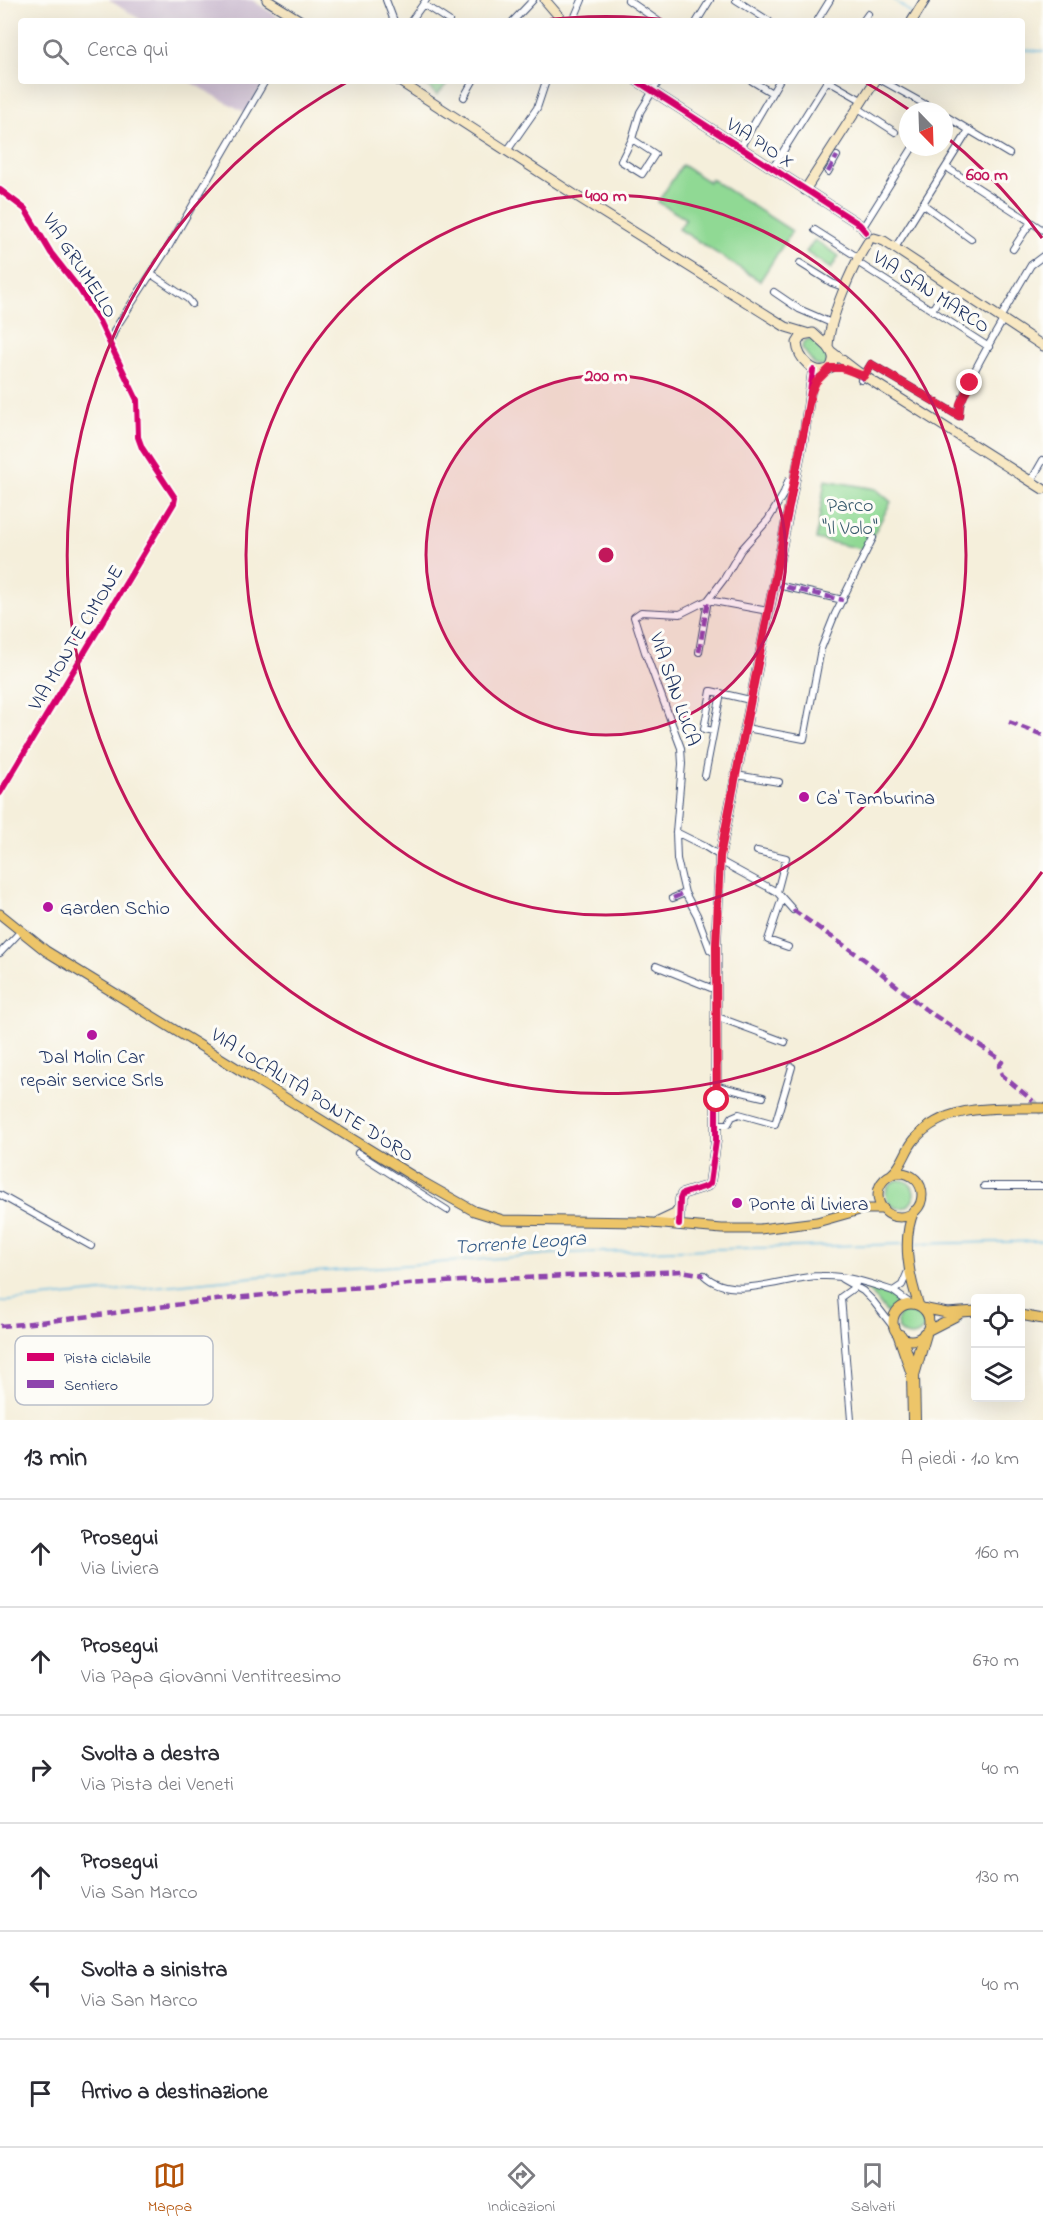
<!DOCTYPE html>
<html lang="it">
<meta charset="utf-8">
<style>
:root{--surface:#fff;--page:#f2f2f3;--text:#2b2b33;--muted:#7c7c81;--line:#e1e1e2;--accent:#b45309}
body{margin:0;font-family:"Indie Flower",sans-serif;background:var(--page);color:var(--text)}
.controls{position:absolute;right:18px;bottom:18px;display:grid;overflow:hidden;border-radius:6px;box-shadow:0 6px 24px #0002}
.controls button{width:54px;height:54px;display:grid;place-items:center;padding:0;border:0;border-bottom:2px solid var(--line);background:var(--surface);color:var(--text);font:30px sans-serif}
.compass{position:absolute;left:899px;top:102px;width:54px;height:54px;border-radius:50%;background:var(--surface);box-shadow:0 6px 24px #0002;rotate:157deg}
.stop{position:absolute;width:18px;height:18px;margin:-14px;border:4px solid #e11d48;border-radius:50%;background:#fff}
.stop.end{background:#e11d48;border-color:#fff;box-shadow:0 2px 6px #0008}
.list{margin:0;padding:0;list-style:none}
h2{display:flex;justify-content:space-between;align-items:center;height:78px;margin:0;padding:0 24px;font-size:26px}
h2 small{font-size:20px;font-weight:400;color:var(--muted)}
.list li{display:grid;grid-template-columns:39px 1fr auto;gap:18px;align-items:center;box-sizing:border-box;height:108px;padding:0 24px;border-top:2px solid var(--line)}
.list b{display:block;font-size:22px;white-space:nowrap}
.list p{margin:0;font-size:20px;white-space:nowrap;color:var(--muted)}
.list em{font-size:20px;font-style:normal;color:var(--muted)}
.icon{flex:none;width:33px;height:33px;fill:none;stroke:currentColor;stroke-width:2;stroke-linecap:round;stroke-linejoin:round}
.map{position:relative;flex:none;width:1043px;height:1420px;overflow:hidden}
.search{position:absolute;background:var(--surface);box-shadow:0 6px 24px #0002;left:18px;right:18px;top:18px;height:66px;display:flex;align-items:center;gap:15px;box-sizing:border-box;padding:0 21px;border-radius:6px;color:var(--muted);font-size:22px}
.sheet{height:726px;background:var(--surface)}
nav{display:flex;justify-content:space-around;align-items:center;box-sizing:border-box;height:84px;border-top:2px solid var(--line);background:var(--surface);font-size:16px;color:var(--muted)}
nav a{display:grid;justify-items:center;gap:3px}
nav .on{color:var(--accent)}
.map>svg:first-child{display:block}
.industrial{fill:#cdbed2}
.green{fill:#90d994;stroke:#568479;stroke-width:1.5}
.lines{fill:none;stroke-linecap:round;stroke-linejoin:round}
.stream{stroke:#67bae3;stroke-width:1.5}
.street-tunnel{stroke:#c9c9c2;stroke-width:6;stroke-dasharray:6 3;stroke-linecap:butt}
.street-casing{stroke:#3c4c71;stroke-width:8}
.secondary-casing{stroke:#3c4c71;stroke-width:11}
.primary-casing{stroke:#3c4c71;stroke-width:11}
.highway-casing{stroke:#3c4c71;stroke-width:14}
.street{stroke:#fff;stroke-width:6}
.secondary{stroke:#f8e8c3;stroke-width:9}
.primary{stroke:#edc569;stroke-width:9}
.highway{stroke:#edc569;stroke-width:12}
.quiet{stroke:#8e44ad;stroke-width:4.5;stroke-dasharray:9 4.5;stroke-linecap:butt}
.cycleway-casing{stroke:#fdfcf7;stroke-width:10}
.cycleway{stroke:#d6006c;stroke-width:6}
.route{stroke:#e11d48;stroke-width:8}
.ring{fill:none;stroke:#c2185b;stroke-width:3}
.poi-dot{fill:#b5179e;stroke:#fdfcf7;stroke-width:2}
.labels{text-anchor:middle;stroke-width:6;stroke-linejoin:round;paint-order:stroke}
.street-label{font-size:20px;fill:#1b2f5e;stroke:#fdfcf7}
.park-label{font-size:20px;fill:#385a6c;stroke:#fdfcf7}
.poi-label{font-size:20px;fill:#1b2f5e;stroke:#fdfcf7;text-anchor:start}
.water-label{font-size:21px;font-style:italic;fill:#325986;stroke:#fdfcf7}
.key{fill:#fdfcf7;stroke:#b9bec9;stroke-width:1.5}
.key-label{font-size:16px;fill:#1b2f5e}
.centre{fill:#c2185b;stroke:#fdfcf7;stroke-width:3}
.ring-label{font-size:18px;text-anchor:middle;font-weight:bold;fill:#c2185b;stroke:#fdfcf7;stroke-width:6;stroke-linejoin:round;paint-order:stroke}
</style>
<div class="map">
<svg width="1043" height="1420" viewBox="0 0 1043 1420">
<rect width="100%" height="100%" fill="#fdfcf7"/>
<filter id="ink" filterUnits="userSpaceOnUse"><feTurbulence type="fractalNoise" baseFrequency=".0167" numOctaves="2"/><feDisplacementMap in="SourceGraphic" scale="12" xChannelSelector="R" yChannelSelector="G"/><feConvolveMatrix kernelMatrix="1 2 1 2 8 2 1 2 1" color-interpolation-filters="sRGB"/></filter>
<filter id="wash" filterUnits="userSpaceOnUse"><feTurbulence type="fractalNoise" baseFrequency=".008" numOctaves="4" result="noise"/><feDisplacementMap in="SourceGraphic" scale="24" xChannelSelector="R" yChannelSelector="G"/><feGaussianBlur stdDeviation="1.35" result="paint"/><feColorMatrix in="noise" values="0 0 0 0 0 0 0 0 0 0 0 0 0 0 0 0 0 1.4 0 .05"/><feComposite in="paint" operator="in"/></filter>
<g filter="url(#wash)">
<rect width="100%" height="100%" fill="#f5efdb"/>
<path class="industrial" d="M109 0H252L284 21H143Z
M188 81H265L246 113Z"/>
<path class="green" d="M426 81H444L447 84 437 95 424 83Z
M682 165 709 182 711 179 792 231 760 281 679 229 686 219 658 202Z
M815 240 839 256 831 269 806 252Z
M811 338 816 341 829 357 828 364 823 367 815 365 802 348 803 342Z
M825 480 876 489 891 502 865 550 816 539Z
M886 1194a14 14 0 1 1 28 0a14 14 0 1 1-28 0Z
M860 1284 894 1295 897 1303 889 1312H886L873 1295Z
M897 1322a14 14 0 1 1 28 0a14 14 0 1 1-28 0Z"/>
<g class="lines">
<path class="stream" d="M894 0 911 13
M1022 50 1043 51
M912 1244 1043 1241
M0 1302 274 1275 566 1253 904 1244"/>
</g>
</g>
<g filter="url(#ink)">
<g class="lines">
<path class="street-tunnel" d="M1033 1101 1043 1115"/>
<defs>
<path id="street" d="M386 0 394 21
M628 0 658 21
M736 0 769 21
M423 4 449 21
M411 21 426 0
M513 21 533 0
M573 21 582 0
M697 21 710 0
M817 21 830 0
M863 21 868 14
M752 81 772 93
M828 81 863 101
M883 81 937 111
M464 97 473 81
M858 108 895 132
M944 115 1009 154
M632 139 655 154 642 174 621 161 632 139 640 112 659 81
M740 148 779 81
M507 151 537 108 546 81
M946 167 1043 230
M772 169 827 81
M828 172 837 156
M0 190 25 209 51 253 80 290 99 321 137 400 138 437 142 448 175 498 174 503 0 793
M923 204 971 239
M863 227 913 147
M815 230 859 258
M895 248 969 130
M1013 249 1031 222
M857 262 989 347
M800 263 832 283 846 288
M151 274 188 299 192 304
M774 292 799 309 829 322
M932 310 948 284
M1000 318 1031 265 1043 256
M110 342 115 329 169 246 265 81
M861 380 871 364 959 416C957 396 992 340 1003 320
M1031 481 1043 460
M773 584 843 600
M699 652 708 600 768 611
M746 728 804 739 821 649 835 614 873 538
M713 731 704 729 711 691 750 700
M736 775 779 782
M705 776 721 693
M676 832 704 846 720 856
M757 851 786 858 777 892
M720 861 777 892 793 910
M673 898 685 893
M782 898 768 940 788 947
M0 953 20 932
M716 954 710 950 697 915 685 893 677 859 676 832 682 764 681 748 645 652 634 617 641 612 680 614 708 600 724 579 741 550 768 520 783 495 788 481H793
M656 966 716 990
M715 1016 785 1042
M717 1086 763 1097
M716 1124H728L732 1117 739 1114 775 1124 792 1067
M358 1153 447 1210
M984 1186H1043
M0 1195 91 1246
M704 1275C733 1303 786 1276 821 1276 846 1275 869 1283 893 1291L902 1285 908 1271
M842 1279 863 1291 873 1301 894 1328
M893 1291 911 1304
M851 1420 841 1297 855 1287 857 1280"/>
<path id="secondary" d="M267 0 301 21
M545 0 563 21
M912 21 925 0
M399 81 578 197 786 327 806 333
M637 81 859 224 866 232
M805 190 875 81
M874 238 884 241 1043 346
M828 347 813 333 802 335 797 343C798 358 814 377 830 368 835 360 834 355 828 347 829 319 852 266 868 242
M832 352 858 372 1043 489
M656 1223 675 1214 680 1207
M679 1225 680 1199 682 1194 707 1186 710 1183 716 1141V947L720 856 805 429 813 370"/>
<path id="primary" d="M0 914 46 951 419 1180 474 1211 503 1220 640 1222 722 1229H760L817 1222 863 1209H884
M878 1195a22 22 0 1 1 44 0a22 22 0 1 1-44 0Z
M892 1174C904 1164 905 1150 915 1139 947 1102 999 1109 1043 1108
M914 1211C901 1240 909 1276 919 1306
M893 1322a18 18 0 1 1 36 0a18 18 0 1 1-36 0Z
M922 1308 947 1313 976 1311
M1020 1315 1043 1319
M927 1331 958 1315"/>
<path id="highway" d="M900 1336 912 1371
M914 1420 913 1375 925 1334"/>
</defs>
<use href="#street" class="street-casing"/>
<use href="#secondary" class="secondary-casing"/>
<use href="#primary" class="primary-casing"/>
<use href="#highway" class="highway-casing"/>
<use href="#street" class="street"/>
<use href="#secondary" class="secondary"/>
<use href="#primary" class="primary"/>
<use href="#highway" class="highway"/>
<path class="quiet" d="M828 172 837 156
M861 380 871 364
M773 584 843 600
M699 652 708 600
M1009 722 1043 735
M673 898 685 893
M793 910 865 960 925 1009 997 1057 1002 1062 999 1066 1002 1075 1033 1101
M0 1326C72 1320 144 1308 216 1300 371 1283 526 1278 682 1271L704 1275"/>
<defs>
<path id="cycleway" d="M637 81 859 224 866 232
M0 190 25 209 51 253 80 290 99 321 137 400 138 437 142 448 175 498 174 503 0 793
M679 1225 680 1199 682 1194 707 1186 710 1183 716 1141V947L720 856 805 429 813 370"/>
</defs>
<use href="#cycleway" class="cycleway-casing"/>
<use href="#cycleway" class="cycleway"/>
</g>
</g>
<g class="lines" filter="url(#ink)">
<path class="route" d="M717 1100 716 946 720 856 811 393 816 382 830 368H842L864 376 871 364 959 416 960 404 970 383"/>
</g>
<circle cx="606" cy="555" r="180" fill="#c2185b" fill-opacity=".12"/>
<g class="ring">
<circle cx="606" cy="555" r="180"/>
<circle cx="606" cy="555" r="360"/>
<path d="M1042 872A539 539 0 1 1 349 81M536 21A539 539 0 0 1 676 21M863 81A539 539 0 0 1 911 111M945 136A539 539 0 0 1 1042 238"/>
</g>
<g class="poi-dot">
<circle cx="804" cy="797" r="6"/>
<circle cx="48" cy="907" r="6"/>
<circle cx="92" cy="1035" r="6"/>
<circle cx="737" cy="1203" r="6"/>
</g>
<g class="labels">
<g class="street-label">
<text transform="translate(761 142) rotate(33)" y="7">VIA PIO X</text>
<text transform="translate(81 265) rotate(57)" y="7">VIA GRUMELLO</text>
<text transform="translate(932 291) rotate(33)" y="7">VIA SAN MARCO</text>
<text transform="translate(75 637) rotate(-59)" y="7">VIA MONTE CIMONE</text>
<text transform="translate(676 689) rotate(71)" y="7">VIA SAN LUCA</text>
<text transform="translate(313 1094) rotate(32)" y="7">VIA LOCALITÀ PONTE D'ORO</text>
</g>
<g class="park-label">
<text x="850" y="511">Parco<tspan x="850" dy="23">"Il Volo"</tspan></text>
</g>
<g class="poi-label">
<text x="816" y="804">Ca' Tamburina</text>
<text x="60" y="914">Garden Schio</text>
<text x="92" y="1063" text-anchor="middle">Dal Molin Car<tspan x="92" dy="23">repair service Srls</tspan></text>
<text x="749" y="1210">Ponte di Liviera</text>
</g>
<g class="water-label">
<text transform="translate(520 1242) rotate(-4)" y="7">Torrente Leogra</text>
</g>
</g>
<rect x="15" y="1336" width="198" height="69" rx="9" class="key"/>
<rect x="27" y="1353" width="27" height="8" fill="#d6006c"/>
<rect x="27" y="1380" width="27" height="8" fill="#8e44ad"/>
<g class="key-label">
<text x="64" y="1363">Pista ciclabile</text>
<text x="64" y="1390">Sentiero</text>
</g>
<circle cx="606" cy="555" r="9" class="centre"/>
<g class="ring-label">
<text x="987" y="180">600 m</text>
<text x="606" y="201">400 m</text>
<text x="606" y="381">200 m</text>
</g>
</svg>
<div class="controls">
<button><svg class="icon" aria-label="locate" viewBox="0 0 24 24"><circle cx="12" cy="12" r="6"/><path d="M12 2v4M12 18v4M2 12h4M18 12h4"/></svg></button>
<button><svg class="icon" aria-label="layers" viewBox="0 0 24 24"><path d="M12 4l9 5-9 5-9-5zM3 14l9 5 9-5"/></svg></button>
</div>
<svg class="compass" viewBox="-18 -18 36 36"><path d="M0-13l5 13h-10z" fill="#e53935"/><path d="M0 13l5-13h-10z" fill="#7c7c81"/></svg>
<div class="stop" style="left:717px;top:1100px"></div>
<div class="stop end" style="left:970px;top:383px"></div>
<div class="search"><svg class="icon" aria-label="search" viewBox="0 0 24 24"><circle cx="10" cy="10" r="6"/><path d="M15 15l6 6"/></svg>Cerca qui</div>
</div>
<section class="sheet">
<h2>13 min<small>A piedi · 1.0 km</small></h2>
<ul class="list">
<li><svg class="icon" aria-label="ahead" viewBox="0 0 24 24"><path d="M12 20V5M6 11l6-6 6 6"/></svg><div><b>Prosegui</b><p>Via Liviera</p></div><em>160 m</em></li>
<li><svg class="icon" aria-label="ahead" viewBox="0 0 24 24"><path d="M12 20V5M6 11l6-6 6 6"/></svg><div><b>Prosegui</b><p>Via Papa Giovanni Ventitreesimo</p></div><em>670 m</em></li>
<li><svg class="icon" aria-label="right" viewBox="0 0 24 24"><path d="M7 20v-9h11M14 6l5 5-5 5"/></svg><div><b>Svolta a destra</b><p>Via Pista dei Veneti</p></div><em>40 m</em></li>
<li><svg class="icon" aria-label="ahead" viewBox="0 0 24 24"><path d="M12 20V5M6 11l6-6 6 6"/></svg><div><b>Prosegui</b><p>Via San Marco</p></div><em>130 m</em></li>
<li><svg class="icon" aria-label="left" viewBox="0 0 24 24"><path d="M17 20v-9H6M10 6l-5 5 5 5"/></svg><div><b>Svolta a sinistra</b><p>Via San Marco</p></div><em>40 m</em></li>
<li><svg class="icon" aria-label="arrive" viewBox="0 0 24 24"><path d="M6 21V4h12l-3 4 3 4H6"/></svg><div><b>Arrivo a destinazione</b></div></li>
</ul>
</section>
<nav>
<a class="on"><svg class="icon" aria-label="map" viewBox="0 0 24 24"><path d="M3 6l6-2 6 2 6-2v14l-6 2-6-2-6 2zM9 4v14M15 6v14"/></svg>Mappa</a>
<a><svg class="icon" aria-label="directions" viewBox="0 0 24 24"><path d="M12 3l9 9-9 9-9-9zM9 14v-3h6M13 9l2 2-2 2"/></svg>Indicazioni</a>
<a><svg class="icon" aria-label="saved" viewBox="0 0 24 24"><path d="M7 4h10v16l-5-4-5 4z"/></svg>Salvati</a>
</nav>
